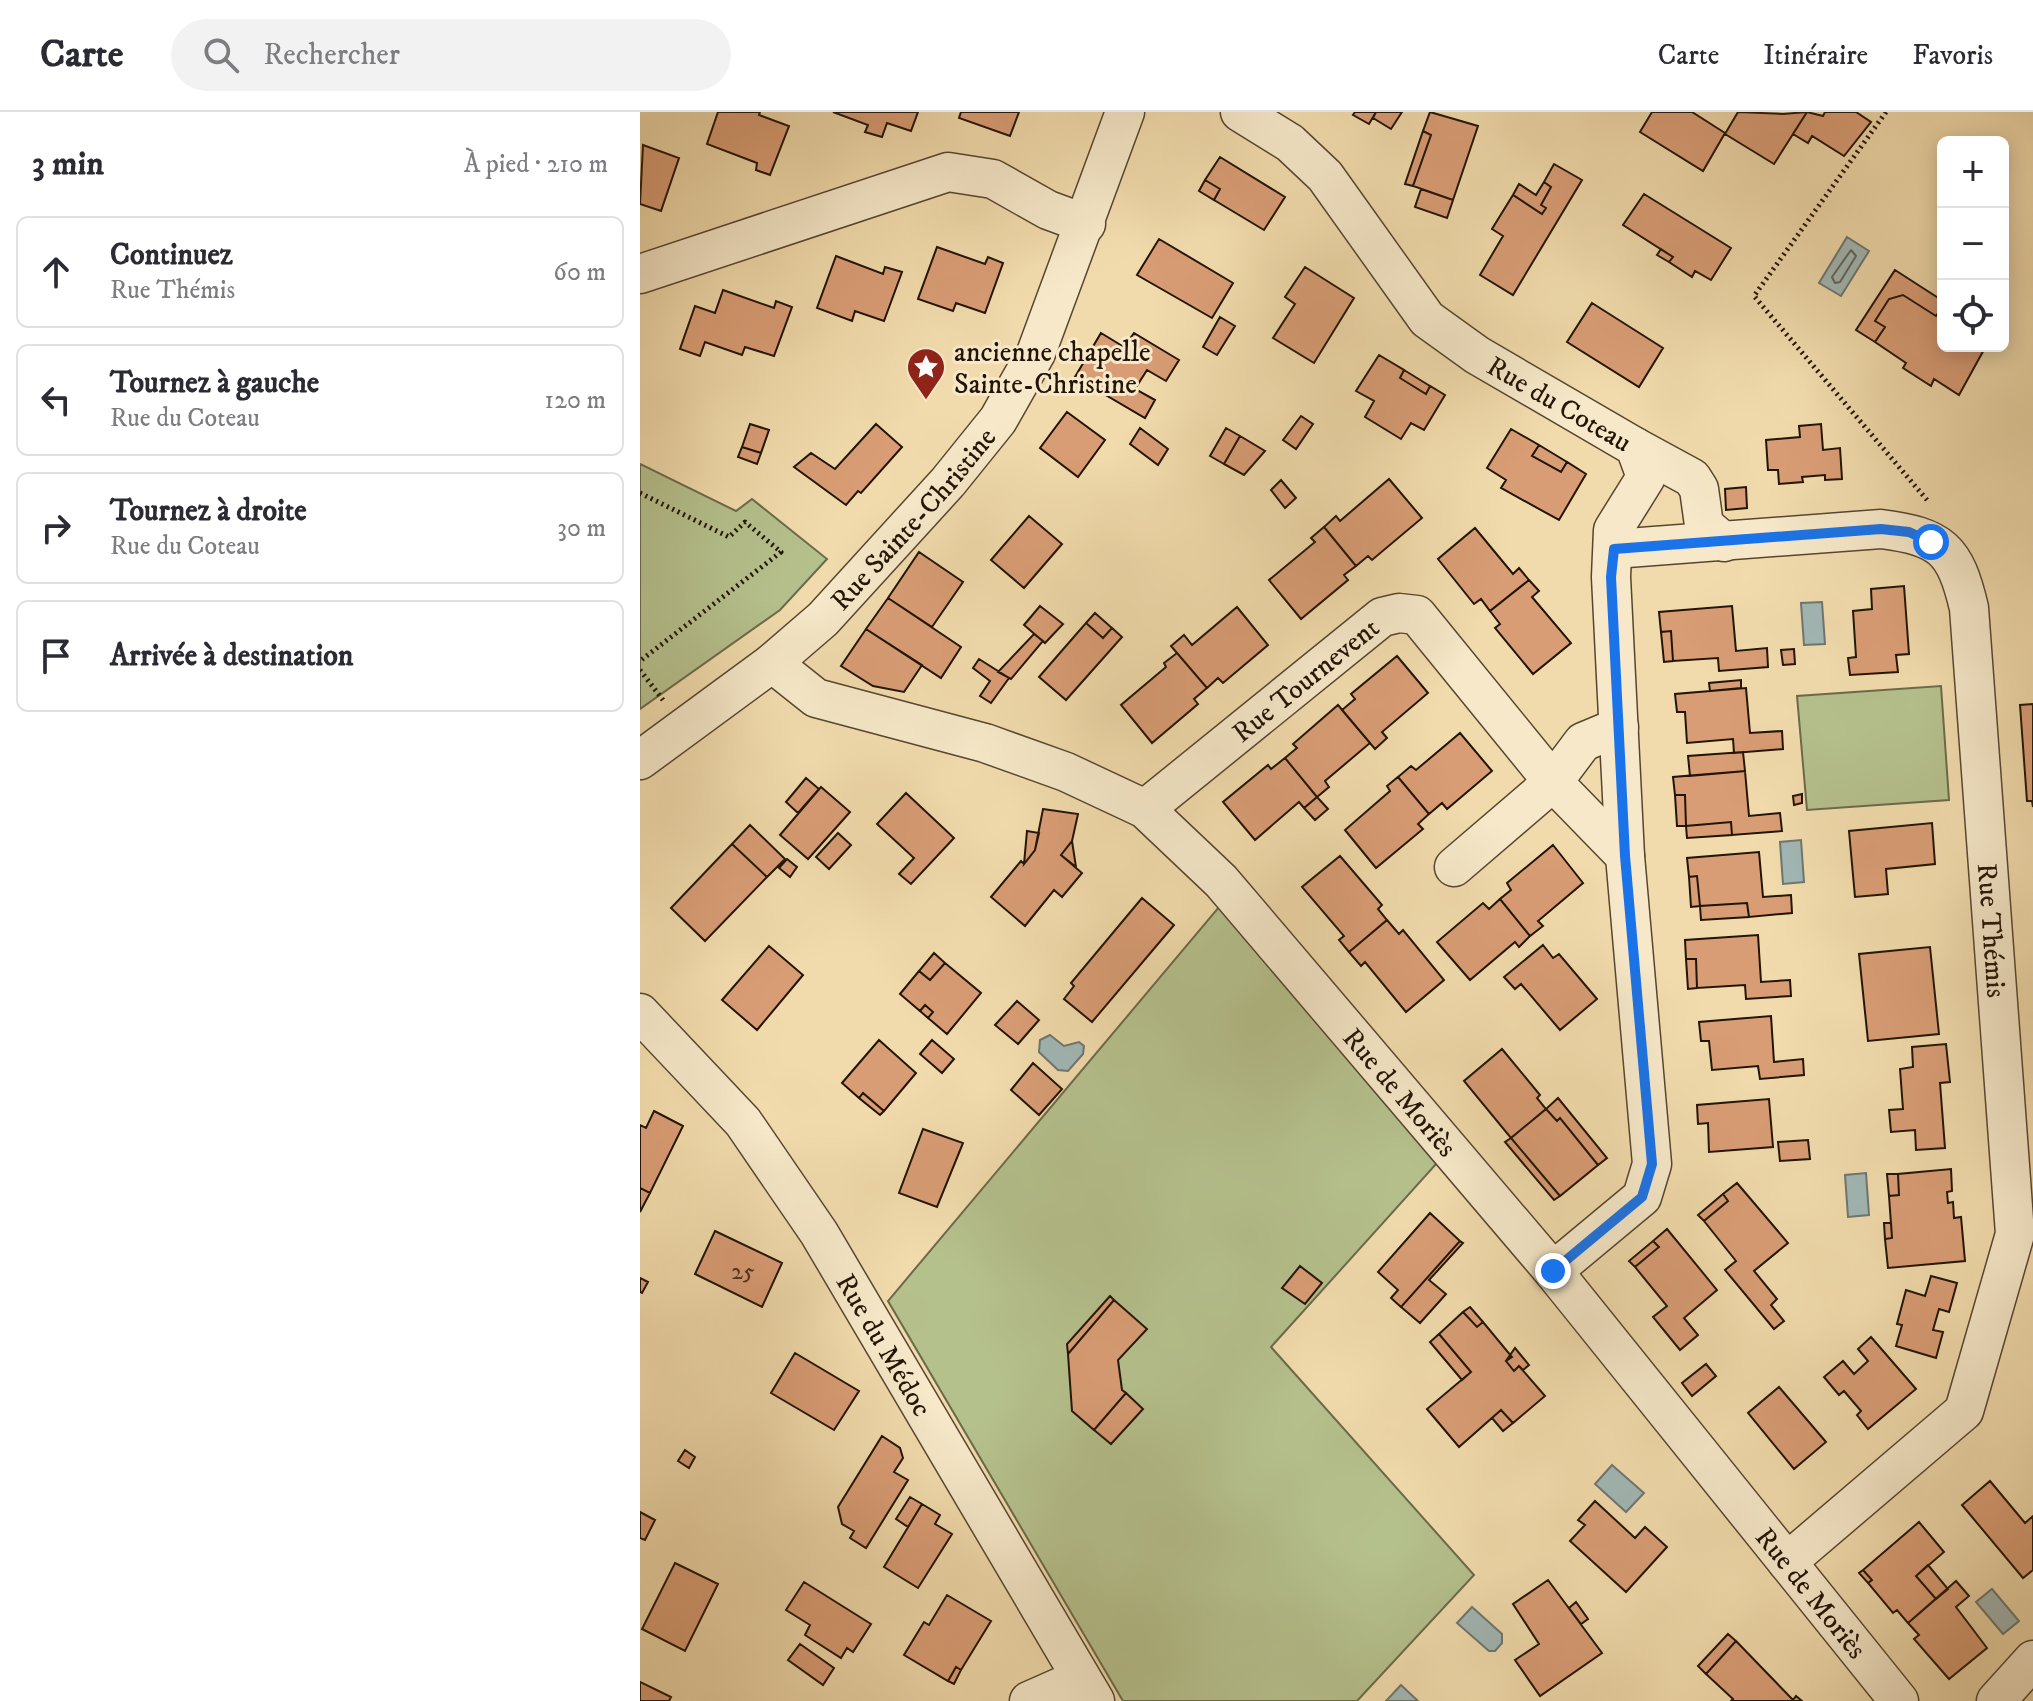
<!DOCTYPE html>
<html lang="fr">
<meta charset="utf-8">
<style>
:root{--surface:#fff;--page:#f2f2f3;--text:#2b2b33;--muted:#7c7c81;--line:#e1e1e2}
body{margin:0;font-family:"IM FELL DW Pica",serif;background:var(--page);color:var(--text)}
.controls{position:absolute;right:24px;top:24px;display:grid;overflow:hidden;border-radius:12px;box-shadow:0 4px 20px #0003}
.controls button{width:72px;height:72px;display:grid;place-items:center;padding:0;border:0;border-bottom:2px solid var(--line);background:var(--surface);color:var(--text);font:40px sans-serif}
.stop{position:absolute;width:24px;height:24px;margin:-18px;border:6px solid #1a73e8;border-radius:50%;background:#fff}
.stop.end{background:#1a73e8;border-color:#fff;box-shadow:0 2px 8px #0008}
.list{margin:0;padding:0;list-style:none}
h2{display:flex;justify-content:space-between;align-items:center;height:104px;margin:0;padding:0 32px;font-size:34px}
h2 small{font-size:26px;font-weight:400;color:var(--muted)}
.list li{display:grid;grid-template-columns:52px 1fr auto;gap:24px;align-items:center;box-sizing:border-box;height:112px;margin:0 16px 16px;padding:0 16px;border:2px solid var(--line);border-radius:12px}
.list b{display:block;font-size:30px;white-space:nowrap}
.list p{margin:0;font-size:26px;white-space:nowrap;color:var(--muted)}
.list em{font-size:26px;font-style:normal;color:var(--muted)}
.icon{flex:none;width:44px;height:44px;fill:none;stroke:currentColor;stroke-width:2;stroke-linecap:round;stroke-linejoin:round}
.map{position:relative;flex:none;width:1393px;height:1589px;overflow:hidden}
header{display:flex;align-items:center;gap:48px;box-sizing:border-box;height:112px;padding:0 40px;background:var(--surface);border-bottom:2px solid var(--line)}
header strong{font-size:38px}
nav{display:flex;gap:44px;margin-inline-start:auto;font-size:28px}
.search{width:560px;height:72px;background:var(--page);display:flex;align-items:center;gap:20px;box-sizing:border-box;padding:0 28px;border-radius:44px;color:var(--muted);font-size:30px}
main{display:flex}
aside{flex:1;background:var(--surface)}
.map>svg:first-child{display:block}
.green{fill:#b5c18d;stroke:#6c6a4a;stroke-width:2}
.water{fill:#a1b8b6;stroke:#6e7670;stroke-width:2}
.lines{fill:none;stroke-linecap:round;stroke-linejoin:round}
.shore{stroke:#62665e;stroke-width:2}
.building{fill:#d99d75;stroke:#221406;stroke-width:2}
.minor-casing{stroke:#564630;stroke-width:41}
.path{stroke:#221406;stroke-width:5;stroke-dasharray:2 4;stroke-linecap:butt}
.minor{stroke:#f6e8c9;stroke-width:38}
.route{stroke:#1a73e8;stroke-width:10}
.labels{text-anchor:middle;stroke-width:6;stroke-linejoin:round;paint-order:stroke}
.number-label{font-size:24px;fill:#503622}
.poi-label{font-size:28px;fill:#221406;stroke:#f6e8c9;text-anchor:start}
.street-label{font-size:28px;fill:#221406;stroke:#f6e8c9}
</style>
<header>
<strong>Carte</strong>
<div class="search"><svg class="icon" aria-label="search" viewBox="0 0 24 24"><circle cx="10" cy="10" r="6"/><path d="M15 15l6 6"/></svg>Rechercher</div>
<nav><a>Carte</a><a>Itinéraire</a><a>Favoris</a></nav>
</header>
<main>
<aside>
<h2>3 min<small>À pied · 210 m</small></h2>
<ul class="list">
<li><svg class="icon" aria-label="ahead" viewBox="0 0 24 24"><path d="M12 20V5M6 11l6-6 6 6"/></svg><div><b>Continuez</b><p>Rue Thémis</p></div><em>60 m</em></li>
<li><svg class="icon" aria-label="left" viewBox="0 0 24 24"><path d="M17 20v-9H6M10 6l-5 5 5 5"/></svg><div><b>Tournez à gauche</b><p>Rue du Coteau</p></div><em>120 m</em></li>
<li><svg class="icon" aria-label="right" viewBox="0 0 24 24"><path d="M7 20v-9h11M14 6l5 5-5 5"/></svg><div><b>Tournez à droite</b><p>Rue du Coteau</p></div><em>30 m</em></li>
<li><svg class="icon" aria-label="arrive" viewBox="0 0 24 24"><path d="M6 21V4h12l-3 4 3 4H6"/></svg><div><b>Arrivée à destination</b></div></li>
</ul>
</aside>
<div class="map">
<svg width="1393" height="1589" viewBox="0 0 1393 1589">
<rect width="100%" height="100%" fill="#f1dbac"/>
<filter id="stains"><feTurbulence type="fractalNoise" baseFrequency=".0025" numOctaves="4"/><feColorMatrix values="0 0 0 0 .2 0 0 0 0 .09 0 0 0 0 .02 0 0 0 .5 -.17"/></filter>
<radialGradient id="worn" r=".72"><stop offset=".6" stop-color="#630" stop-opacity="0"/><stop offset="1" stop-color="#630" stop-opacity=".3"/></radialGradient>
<path class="green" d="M0 352 96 399 112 387 187 447 140 498 0 597Z
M1301 574 1309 688 1167 698 1157 584Z
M579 795 797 1051 631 1235 834 1463 717 1589H483L248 1189Z"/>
<path class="water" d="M1207 125 1229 139 1201 184 1179 171Z
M1182 490 1185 532 1164 533 1161 491Z
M1161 728 1164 770 1143 772 1140 730Z
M410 923 424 934 439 930 444 934 443 942 428 959 418 958 399 940 400 928Z
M1226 1061 1229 1103 1208 1105 1205 1063Z
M972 1353 1004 1381 986 1400 955 1372Z
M1352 1477 1379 1509 1363 1522 1336 1490Z
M832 1495 862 1522V1531L855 1539H849L817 1511Z
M761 1573 778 1589H746Z"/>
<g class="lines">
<path class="shore" d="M1211 138 1216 144 1200 170 1195 171 1192 165Z"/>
</g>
<path class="building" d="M78 0H120L119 3 149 14 130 63 116 58 117 51 67 32Z
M193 0H278L271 19 247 11 242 25 225 20 228 13Z
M321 0H379L370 24 319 6Z
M715 0H736L729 12 713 3Z
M736 0H762L751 17 733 6Z
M790 0 838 14 813 88 773 74 791 23 783 19Z
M1012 0H1052L1085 21 1063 59 1000 20Z
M1098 0 1143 2 1167 0 1134 52 1085 22Z
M1167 0 1183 4 1185 0H1216L1231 10 1204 44 1172 24 1168 31 1153 22Z
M783 19 791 23 773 74 765 72Z
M3 33 39 46 21 99 0 92Z
M580 45 645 85 624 118 574 88 580 77 565 68Z
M914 52 942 68 873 183 840 163 863 124 852 117 873 83 902 102 906 96 901 93 911 75 904 70Z
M565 68 580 77 574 88 559 79Z
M904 70 911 75 901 93 906 96 902 102 873 83 879 72 896 83Z
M781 77 813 88 807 106 775 95Z
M1004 82 1091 136 1071 168 1055 159 1052 165 1029 150 1033 145 983 113Z
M519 127 593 171 572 206 497 163Z
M297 135 345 152 348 145 363 151 345 201 316 191 313 199 278 187Z
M1021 137 1033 145 1029 150 1017 143Z
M196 144 243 162 245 155 262 160 244 209 215 199 212 209 177 196Z
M665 155 714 186 674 251 633 226 655 192 645 185Z
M1255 158 1303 189V194L1296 204 1263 183 1249 187 1235 209 1245 215 1235 230 1216 218Z
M83 178 134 196 136 189 152 195 134 244 105 235 102 243 65 230 60 244 40 237 55 194 75 201Z
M1263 183 1296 204 1303 194V234H1346L1319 283 1294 267 1291 274 1263 256 1266 251 1235 230 1245 215 1235 209 1249 187Z
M952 191 1023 236 999 275 927 230Z
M580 205 595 214 577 243 563 235Z
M461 221 484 235 494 221 539 248 526 269 507 258 495 277 515 288 505 306 435 265Z
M739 243 764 258 760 266 786 282 790 274 805 283 784 318 771 311 761 327 725 305 734 289 716 279Z
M764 258 790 274 786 282 760 266Z
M427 300 465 328 438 365 400 336Z
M661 304 673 312 656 337 643 328Z
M110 312 129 318 121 341 102 335Z
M236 312 262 335 221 381 218 379 206 393 154 355 171 341 195 357Z
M1181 312 1183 338 1200 336 1202 367 1185 368V363L1162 365 1163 370 1139 372 1138 358H1128L1126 328 1160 325 1159 314Z
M500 316 528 337 518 353 490 332Z
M586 316 600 324 584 352 570 344Z
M871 317 899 333 892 344 921 360 927 350 946 362 919 408 861 376 866 368 847 356Z
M600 324 625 339 604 363 584 352Z
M899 333 927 350 921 360 892 344Z
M102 335 121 341 117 352 98 345Z
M749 367 782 406 732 448 728 444 716 454 684 415 696 404 700 409Z
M641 368 656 386 645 396 631 378Z
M1106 375 1107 396 1086 398 1085 377Z
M389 404 422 432 384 476 351 448Z
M684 415 716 454 704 463 708 468 661 507 629 468 675 430 671 426Z
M835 416 873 462 879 456 889 468 850 499 841 487 834 492 798 447Z
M279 440 323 470 292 515 248 486Z
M889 468 899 479 892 485 931 531 893 562 855 516 860 512 850 499Z
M1264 474 1269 542 1256 543 1258 560 1210 563 1208 546 1216 545 1213 499 1232 497 1231 477Z
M248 486 321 535 301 566 226 517Z
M400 494 423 512 405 531 384 513Z
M1092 494 1096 539 1127 536 1128 555 1079 559 1078 546 1033 549 1031 519 1021 520 1019 500Z
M597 495 628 533 583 571 578 566 567 576 531 534 544 523 552 533Z
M455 501 472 516 463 526 446 511Z
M446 511 463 526 472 516 482 525 426 588 399 565Z
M226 517 282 553 264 580 233 574 201 554Z
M1031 519 1033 549 1024 550 1021 520Z
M394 522 403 529 371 567 358 560Z
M1154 537 1155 552 1143 553 1141 538Z
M537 541 567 576 554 587 558 592 512 631 481 593 526 555 524 551Z
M757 544 788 581 742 620 747 626 735 637 702 598 715 587 711 582Z
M339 547 369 566 351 591 340 584 350 569 333 556Z
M1101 568V576L1070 579 1069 571Z
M1106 576 1110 621 1142 619 1143 637 1094 641 1093 627 1047 631 1045 600H1037L1035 582Z
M1393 592V695L1392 689H1387L1380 593Z
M698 593 730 631 685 669 689 675 677 685 645 646 657 636 653 632Z
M820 621 852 659 807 697 802 691 789 702 758 665 771 654 776 658Z
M1103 640 1105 659 1050 664 1048 644Z
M645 646 677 685 664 696 659 690 615 728 583 690 628 653 631 657Z
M1105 659 1109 704 1140 701 1142 719 1092 723 1091 710 1046 714 1045 683H1035L1033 665Z
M758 665 789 702 778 712 783 717 736 756 705 718 750 679 747 674Z
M166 666 179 677 158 701 146 690Z
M181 675 210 700 168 747 140 723Z
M266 681 314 726 271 772 259 762 274 746 237 712Z
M1162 682V691L1154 693 1153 684Z
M1035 683H1045L1046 714H1037Z
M677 685 688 697 675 708 664 696Z
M403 697 438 702 432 729 421 743 442 761 422 785 414 778 385 814 351 785 381 749 384 752 395 738Z
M1091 710 1092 723 1047 726 1046 714Z
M1292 711 1295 752 1246 757 1248 782 1215 785 1209 719Z
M110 713 145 747 127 765 92 732Z
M387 719 399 721 395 738 384 752Z
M198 721 211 733 189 757 176 745Z
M432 729 436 755 421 743Z
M92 732 127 765 65 829 31 796Z
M913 733 943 771 898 809 903 814 890 824 860 787 871 778 867 771Z
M1119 740 1123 785 1151 783 1152 801 1109 805 1107 791 1060 794 1057 764 1049 765 1047 746Z
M700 744 742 793 738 797 747 808 709 840 699 828 704 824 662 775Z
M147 747 157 755 150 765 139 756Z
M1057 764 1060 794 1051 795 1049 765Z
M502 786 534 813 452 910 424 887 434 874 431 871Z
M860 787 890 824 879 835 875 830 830 868 797 830 843 791 849 797Z
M1107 791 1109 805 1061 808 1060 794Z
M747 808 759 822 763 818 804 868 766 900 725 850 721 854 709 840Z
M1118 823 1121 870 1150 868 1151 884 1106 887 1105 873 1057 876 1056 847H1046L1045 828Z
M903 833 913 846 919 842 957 887 920 918 881 872 875 877 864 865Z
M129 834 163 863 117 918 82 888Z
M1290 835 1299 922 1228 929 1219 842Z
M294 841 305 851 290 868 279 859Z
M1046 847H1056L1057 876 1048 877Z
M305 851 341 881 307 922 288 906 293 900 285 893 280 899 260 882 279 859 290 868Z
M377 889 399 908 378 932 355 913Z
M285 893 293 900 288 906 280 899Z
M1131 904 1134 950 1163 947 1164 963 1120 967 1118 954 1072 958 1069 929H1061L1059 910Z
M239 928 276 961 244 999 223 981 219 986 202 971Z
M292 928 314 947 302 961 280 942Z
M1306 932 1310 970 1300 971 1305 1036 1276 1038 1275 1018 1251 1020 1249 998 1263 997 1260 957 1273 955 1272 935Z
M862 937 900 983 897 986 906 997 871 1026 824 969Z
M393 951 422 977 399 1003 371 978Z
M223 981 244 999 240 1003 219 986Z
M918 986 967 1046 958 1053 920 1006 917 1009 906 997Z
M1129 987 1133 1035 1069 1040 1068 1011 1058 1012 1057 993Z
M906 997 917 1009 920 1006 958 1053 920 1084 871 1026Z
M14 999 43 1014 10 1081 0 1076V1013L6 1016Z
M283 1017 323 1031 297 1095 259 1081Z
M871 1026 920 1084 914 1088 865 1030Z
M1168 1028 1170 1047 1140 1049 1138 1030Z
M1311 1057 1312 1079 1307 1080 1308 1091 1313 1090 1314 1106 1321 1105 1325 1149 1248 1156 1245 1127 1252 1126 1249 1084 1259 1083 1258 1062Z
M1247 1062H1258L1259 1083 1249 1084Z
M1097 1071 1148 1131 1114 1159 1137 1187 1131 1193 1144 1209 1134 1217 1085 1158 1096 1149 1064 1109 1088 1089 1083 1082Z
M0 1076 10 1081 0 1100Z
M1083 1082 1088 1089 1064 1109 1058 1103Z
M790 1101 820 1129 761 1195 751 1186 758 1178 738 1160Z
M1244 1111H1251L1252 1126 1245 1127Z
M1027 1117 1077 1178 1044 1206 1058 1223 1040 1238 1013 1205 1027 1194 995 1155 1019 1135 1013 1129Z
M75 1119 142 1151 122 1195 55 1162Z
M820 1129 823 1131 789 1168 806 1182 780 1211 761 1195Z
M1013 1129 1019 1135 995 1155 989 1149Z
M660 1154 682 1171 665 1192 642 1176Z
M1291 1164 1317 1171 1309 1200 1299 1197 1293 1218 1303 1220 1296 1246 1256 1234 1262 1213 1257 1212 1266 1178 1285 1184Z
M0 1166 8 1170 2 1181 0 1180Z
M470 1184 474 1188 428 1242 427 1232Z
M474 1188 507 1217 478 1248 482 1278 486 1281 454 1318 432 1299 428 1242Z
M830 1195 843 1210 837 1215 823 1200Z
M823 1200 837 1215 843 1210 872 1245 866 1249 874 1259 879 1254 905 1284 873 1311 861 1298 819 1335 787 1297 831 1260 799 1222Z
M799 1222 831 1260 822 1268 790 1230Z
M1231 1225 1276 1277 1228 1317 1217 1303 1221 1299 1204 1279 1199 1283 1184 1265 1203 1249 1214 1262 1228 1249 1218 1237Z
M875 1236 889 1253 883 1258 879 1254 874 1259 866 1249Z
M155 1241 219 1279 194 1318 131 1281Z
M1066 1252 1076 1264 1052 1284 1042 1271Z
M1139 1275 1186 1330 1154 1357 1108 1301Z
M486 1281 503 1297 471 1332 454 1318Z
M861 1298 873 1311 863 1319 852 1306Z
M242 1324 260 1336 263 1346 254 1360 268 1368 226 1436 210 1426 214 1419 202 1412 198 1395Z
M45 1338 55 1345 49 1356 38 1349Z
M1350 1369 1385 1411 1393 1404V1458L1383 1466 1322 1393Z
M270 1385 282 1392 268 1415 256 1407Z
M955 1389 995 1426 1005 1415 1027 1435 986 1480 930 1429 945 1413 938 1408Z
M282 1392 300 1403 295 1412 312 1422 278 1476 244 1455Z
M0 1400 15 1408 5 1428 0 1426Z
M1279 1410 1304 1440 1276 1464 1296 1487 1268 1511 1257 1498 1253 1501 1228 1471 1232 1468 1223 1458Z
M35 1451 78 1472 45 1539 2 1517Z
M1288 1453 1308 1477 1296 1487 1276 1464Z
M1223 1458 1232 1468 1228 1471 1219 1461Z
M908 1468 962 1541 900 1584 875 1548 899 1532 873 1492Z
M1316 1469 1329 1484 1316 1495 1347 1536 1309 1567 1274 1527 1279 1523 1268 1511Z
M164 1470 231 1512 213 1540 207 1536 201 1546 165 1523 170 1513 146 1498Z
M307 1483 351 1509 321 1558 316 1555 308 1569 264 1543 284 1510 289 1513Z
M936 1490 948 1507 941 1512 929 1496Z
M1088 1522 1096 1529 1066 1562 1058 1554Z
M1096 1529 1153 1588 1156 1584 1162 1589H1091L1093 1587 1066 1562Z
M160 1532 194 1556 183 1573 148 1548Z
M316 1555 321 1558 314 1572 308 1569Z
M0 1570 31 1585 29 1589H0Z"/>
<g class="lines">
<defs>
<g id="minor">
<path id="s1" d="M600 0 650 31 685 64 787 207 837 243 995 335 1006 365 973 418 971 465 985 744 1012 1052 1002 1085 913 1159"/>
<path d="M0 162 308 60 353 67 408 98 446 112"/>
<path d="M995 335 1052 366 1059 377 1064 413 1084 430"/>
<path id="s2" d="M974 437 1241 417C1302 425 1315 437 1329 496L1375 1122 1324 1299 1147 1450"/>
<path id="s3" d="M132 551 176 586 345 631 426 660 505 697 581 769 913 1159 1259 1589"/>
<path id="s4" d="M0 648 132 551 183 507 308 370 358 308 396 241 485 0"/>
<path id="s5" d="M505 697 742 505 759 501 777 503 913 670 943 630 979 615"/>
<path d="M814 755 913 670 985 744"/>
<path id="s6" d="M0 901 103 1010 179 1121 455 1589"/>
<path d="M389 1589 441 1566"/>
<path d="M1356 1589 1393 1548"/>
</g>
</defs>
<use href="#minor" class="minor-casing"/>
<path class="path" d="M1246 0 1114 184 1287 388
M0 381 89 425 105 410 141 440 0 549
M0 558 23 588"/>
<use href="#minor" class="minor"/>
</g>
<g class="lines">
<path class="route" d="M913 1159 1002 1085 1012 1052 985 744 971 465 974 437 1241 417 1269 420 1291 430"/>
</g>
<defs>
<symbol id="sight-pin" viewBox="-11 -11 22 30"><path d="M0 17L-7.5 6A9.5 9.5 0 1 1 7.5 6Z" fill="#8f2418" stroke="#f6e8c9"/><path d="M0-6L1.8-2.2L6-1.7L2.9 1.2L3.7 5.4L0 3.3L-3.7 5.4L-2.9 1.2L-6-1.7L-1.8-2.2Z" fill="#fff"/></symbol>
</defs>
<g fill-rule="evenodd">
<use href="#sight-pin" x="264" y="233" width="44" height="60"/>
</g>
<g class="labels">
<g class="number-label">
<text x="103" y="1167">25</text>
</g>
<g class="poi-label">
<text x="314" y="249">ancienne chapelle<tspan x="314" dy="32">Sainte-Christine</tspan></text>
</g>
<g class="street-label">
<text dy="10" stroke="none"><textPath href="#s1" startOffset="440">Rue du Coteau</textPath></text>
<text dy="10" stroke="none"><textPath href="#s4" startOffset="366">Rue Sainte-Christine</textPath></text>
<text dy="10" stroke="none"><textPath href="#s5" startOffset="206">Rue Tournevent</textPath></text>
<text dy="10" stroke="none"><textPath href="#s2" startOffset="722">Rue Thémis</textPath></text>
<text dy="10" stroke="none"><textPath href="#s3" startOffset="786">Rue de Moriès</textPath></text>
<text dy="10" stroke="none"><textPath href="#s6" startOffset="414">Rue du Médoc</textPath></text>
<text dy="10" stroke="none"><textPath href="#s3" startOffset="1434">Rue de Moriès</textPath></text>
</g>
</g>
<rect width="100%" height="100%" filter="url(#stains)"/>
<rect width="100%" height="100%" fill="url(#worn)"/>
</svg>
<div class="controls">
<button>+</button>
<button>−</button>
<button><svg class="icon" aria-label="locate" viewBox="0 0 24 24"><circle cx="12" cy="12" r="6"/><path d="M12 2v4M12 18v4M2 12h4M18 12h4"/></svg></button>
</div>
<div class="stop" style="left:1291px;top:430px"></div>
<div class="stop end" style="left:913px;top:1159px"></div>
</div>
</main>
